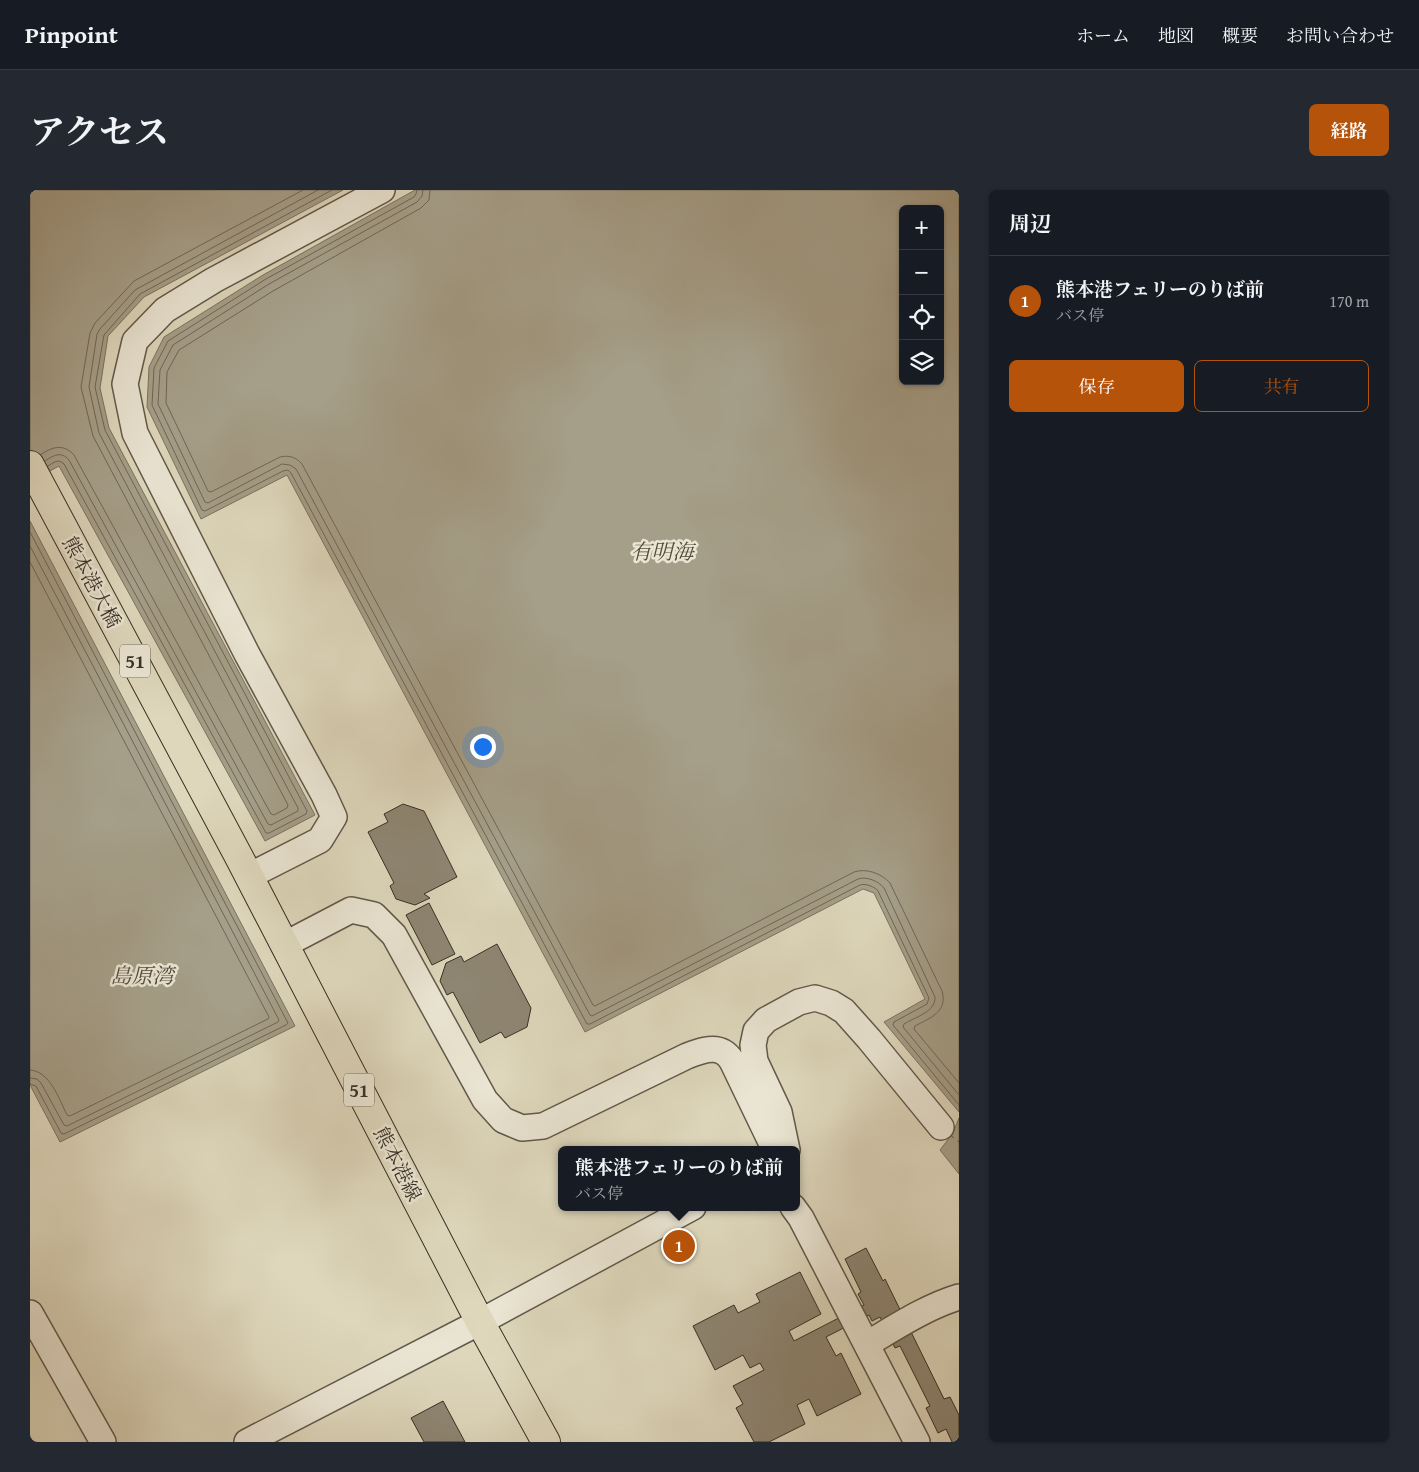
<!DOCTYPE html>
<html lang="ja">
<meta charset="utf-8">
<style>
:root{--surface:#171b24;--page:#242831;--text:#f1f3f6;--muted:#9ea1a6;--line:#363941;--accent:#b45309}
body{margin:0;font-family:"Gentium Book Plus","Noto Serif JP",serif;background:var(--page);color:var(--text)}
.controls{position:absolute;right:15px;top:15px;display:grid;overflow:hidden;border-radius:8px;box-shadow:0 1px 4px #0004}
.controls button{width:45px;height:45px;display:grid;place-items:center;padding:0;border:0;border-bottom:1px solid var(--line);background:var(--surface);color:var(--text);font:25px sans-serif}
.you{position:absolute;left:452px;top:556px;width:18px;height:18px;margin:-12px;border:4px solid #fff;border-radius:50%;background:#1a73e8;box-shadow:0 0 0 8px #1a73e833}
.badge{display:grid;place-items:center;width:32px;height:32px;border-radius:50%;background:var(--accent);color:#fff;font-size:16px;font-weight:700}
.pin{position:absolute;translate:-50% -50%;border:2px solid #fff;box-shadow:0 1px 5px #0006}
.popup{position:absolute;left:528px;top:956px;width:242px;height:65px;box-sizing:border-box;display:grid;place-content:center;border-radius:8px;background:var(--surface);filter:drop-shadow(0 1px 4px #0005);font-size:16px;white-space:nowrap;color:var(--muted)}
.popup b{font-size:19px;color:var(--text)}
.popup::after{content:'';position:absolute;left:50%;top:100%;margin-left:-10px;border:10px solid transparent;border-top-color:var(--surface)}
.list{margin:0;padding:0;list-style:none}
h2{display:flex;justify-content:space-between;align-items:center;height:65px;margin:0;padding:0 20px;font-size:21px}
h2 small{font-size:16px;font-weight:400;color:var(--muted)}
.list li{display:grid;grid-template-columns:32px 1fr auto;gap:15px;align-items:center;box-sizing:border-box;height:90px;padding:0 20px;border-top:1px solid var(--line)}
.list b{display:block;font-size:19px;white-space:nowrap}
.list p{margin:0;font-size:16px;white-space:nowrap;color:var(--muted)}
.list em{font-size:16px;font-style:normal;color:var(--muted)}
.actions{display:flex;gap:10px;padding:15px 20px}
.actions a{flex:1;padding:11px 0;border:1px solid var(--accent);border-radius:8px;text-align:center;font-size:18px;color:var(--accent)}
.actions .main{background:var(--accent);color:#fff}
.icon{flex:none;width:28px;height:28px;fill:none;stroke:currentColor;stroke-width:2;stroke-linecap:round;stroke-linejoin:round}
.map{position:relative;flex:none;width:929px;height:1252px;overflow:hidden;border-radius:8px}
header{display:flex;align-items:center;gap:30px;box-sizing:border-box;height:70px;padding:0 25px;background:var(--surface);border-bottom:1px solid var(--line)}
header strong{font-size:24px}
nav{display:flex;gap:28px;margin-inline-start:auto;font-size:18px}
.intro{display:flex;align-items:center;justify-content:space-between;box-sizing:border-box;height:120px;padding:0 30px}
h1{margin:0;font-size:35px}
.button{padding:12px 22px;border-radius:8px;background:var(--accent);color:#fff;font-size:18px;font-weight:700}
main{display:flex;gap:30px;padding:0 30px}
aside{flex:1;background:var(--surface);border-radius:8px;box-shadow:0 1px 4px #0004}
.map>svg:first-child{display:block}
.water{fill:#a59e88;stroke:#797260;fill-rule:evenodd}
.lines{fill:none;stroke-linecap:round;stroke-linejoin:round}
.shore{stroke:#6e6656;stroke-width:1}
.ferry{stroke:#524b3d;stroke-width:1;stroke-dasharray:6 5;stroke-linecap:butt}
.building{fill:#8e8673;stroke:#372f24}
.minor-casing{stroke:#61594a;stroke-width:28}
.major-casing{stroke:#372f24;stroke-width:30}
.minor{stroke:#eae5d3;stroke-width:25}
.major{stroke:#ded7bc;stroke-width:28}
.labels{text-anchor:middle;stroke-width:5;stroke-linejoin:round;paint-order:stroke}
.shield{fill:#eae5d3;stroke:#6d6658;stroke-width:1}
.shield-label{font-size:19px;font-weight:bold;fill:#372f24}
.street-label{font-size:20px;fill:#372f24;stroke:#eae5d3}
.water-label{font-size:21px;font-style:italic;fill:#524b3d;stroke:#eae5d3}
</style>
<header>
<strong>Pinpoint</strong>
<nav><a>ホーム</a><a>地図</a><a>概要</a><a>お問い合わせ</a></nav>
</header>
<div class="intro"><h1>アクセス</h1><a class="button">経路</a></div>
<main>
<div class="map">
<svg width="929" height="1252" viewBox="0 0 929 1252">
<rect width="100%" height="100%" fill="#ded7bc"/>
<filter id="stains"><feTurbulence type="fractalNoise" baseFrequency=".004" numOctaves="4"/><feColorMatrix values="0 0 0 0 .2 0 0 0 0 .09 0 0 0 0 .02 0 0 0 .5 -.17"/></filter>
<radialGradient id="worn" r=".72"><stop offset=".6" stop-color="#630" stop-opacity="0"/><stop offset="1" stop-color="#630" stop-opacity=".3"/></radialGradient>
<path class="water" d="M0 0H313L114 107 78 146 70 198 79 238 285 625 235 651 29 276 0 292Z
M385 0H929V922L854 832 895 809 844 703 833 699 555 842 257 285 171 329 117 217 119 177 134 147 233 85ZM873 19H910V191H873Z
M0 331 265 836 30 952 0 895Z
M929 928V984L910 960 923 943Z"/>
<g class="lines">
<path class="shore" d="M387 0 386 4 384 7 236 89 138 151 124 178 122 215 172 320 175 321 253 281 258 280 261 283 557 834H560L830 695C836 693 845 697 848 701L899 808 897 814 864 832 863 835 929 915
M393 0 392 6 387 12 239 94 143 155 130 180 128 214 175 312 178 313 252 274 260 275 266 279 560 825 562 826 828 689C837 686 848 691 854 698L905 807C906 822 885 827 874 834L873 837 929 905
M400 0 399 10 391 18 243 101 149 160 137 182 136 213 178 301 181 302 250 267C259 265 266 267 272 274L563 815 565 816 824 682C836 678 851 683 860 693L912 801C918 822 900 828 885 836L884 839 929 893
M10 265C22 257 33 253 44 265L241 624 244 625 257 618 258 615 63 246 51 197 60 143 65 133 104 91 273 0
M15 271C24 265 31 261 39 270L238 634 241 635 268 621V618L69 243 59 197 67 144 70 139 105 100 288 0
M18 276C23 273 28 268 34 274L236 643H239L276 624 277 621 75 240 65 197 74 145 110 104 302 0
M0 342 258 833 256 835 34 944 31 943 6 896 0 894
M0 356 249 830 248 832 37 936 34 935 11 893 7 889 0 888
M0 372 239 827 238 829 40 926 37 925C29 909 20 881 0 880"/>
<path class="ferry" d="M919 944 929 952"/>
</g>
<path class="building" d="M373 614 394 621 427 687 394 704 400 708 385 715 366 709 360 696 364 693 338 642 358 632 354 624Z
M399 713 425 764 402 775 376 725Z
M467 754 501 818 497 837 475 848 471 842 450 853 423 802 417 805 410 791 416 773 431 766 434 772Z
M836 1058 853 1091 855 1089 914 1209 920 1207 929 1225V1252H922L916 1239 908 1243 896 1218 900 1216 870 1156 865 1158 850 1127 842 1131 839 1125 796 1147 806 1166 811 1163 831 1204 787 1226 779 1209 767 1215 775 1234 739 1252H724L706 1218 713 1214 703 1196 734 1180 730 1173 720 1178 713 1165 685 1180 663 1136 704 1115 708 1123 730 1112 726 1104 770 1082 791 1124 759 1141 764 1151 834 1115 828 1104 831 1102 815 1069Z
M413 1211 435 1252H394L381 1228Z"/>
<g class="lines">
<defs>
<path id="minor" d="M219 686 290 650 304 627 294 605 217 464 105 243 95 194 105 151 135 120 184 90 352 0
M254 755 321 720 344 725 364 745 455 910 473 930 492 938 513 936 657 866C667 862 683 856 693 862 697 864 700 868 702 871L742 954
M757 960 749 922 725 871 723 855 726 841 736 830 769 812 785 808 801 813 814 821 839 849 911 937
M763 1017 771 1028 887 1252
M0 1123 73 1252
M837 1154C866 1137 896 1117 929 1107
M217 1252 450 1132 663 1017"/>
<path id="major" d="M0 275 209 667 450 1132 516 1252"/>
</defs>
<use href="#minor" class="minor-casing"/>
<use href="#major" class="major-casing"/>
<use href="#minor" class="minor"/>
<use href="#major" class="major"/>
</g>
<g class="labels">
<g class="shield">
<rect x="90" y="454.5" width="30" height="33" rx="4"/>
<rect x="314" y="883.5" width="30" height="33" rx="4"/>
</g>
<g class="shield-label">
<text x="105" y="478">51</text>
<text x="329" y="907">51</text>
</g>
<g class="street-label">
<text transform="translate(62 392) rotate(62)" y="7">熊本港大橋</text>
<text transform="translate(368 974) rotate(63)" y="7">熊本港線</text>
</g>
<g class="water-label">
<text x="632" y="369">有明海</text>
<text x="112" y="793">島原湾</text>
</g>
</g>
<rect width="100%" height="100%" filter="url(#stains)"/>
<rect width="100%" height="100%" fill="url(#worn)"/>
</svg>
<div class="controls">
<button>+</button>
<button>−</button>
<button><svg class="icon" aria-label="locate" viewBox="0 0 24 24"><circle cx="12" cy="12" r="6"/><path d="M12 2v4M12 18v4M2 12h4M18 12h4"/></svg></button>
<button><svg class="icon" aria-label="layers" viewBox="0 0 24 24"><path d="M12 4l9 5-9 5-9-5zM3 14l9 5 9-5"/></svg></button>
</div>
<div class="you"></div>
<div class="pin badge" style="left:649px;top:1056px">1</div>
<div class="popup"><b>熊本港フェリーのりば前</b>バス停</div>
</div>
<aside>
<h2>周辺<small></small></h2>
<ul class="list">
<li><span class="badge">1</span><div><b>熊本港フェリーのりば前</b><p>バス停</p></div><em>170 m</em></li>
</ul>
<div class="actions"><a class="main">保存</a><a>共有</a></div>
</aside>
</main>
